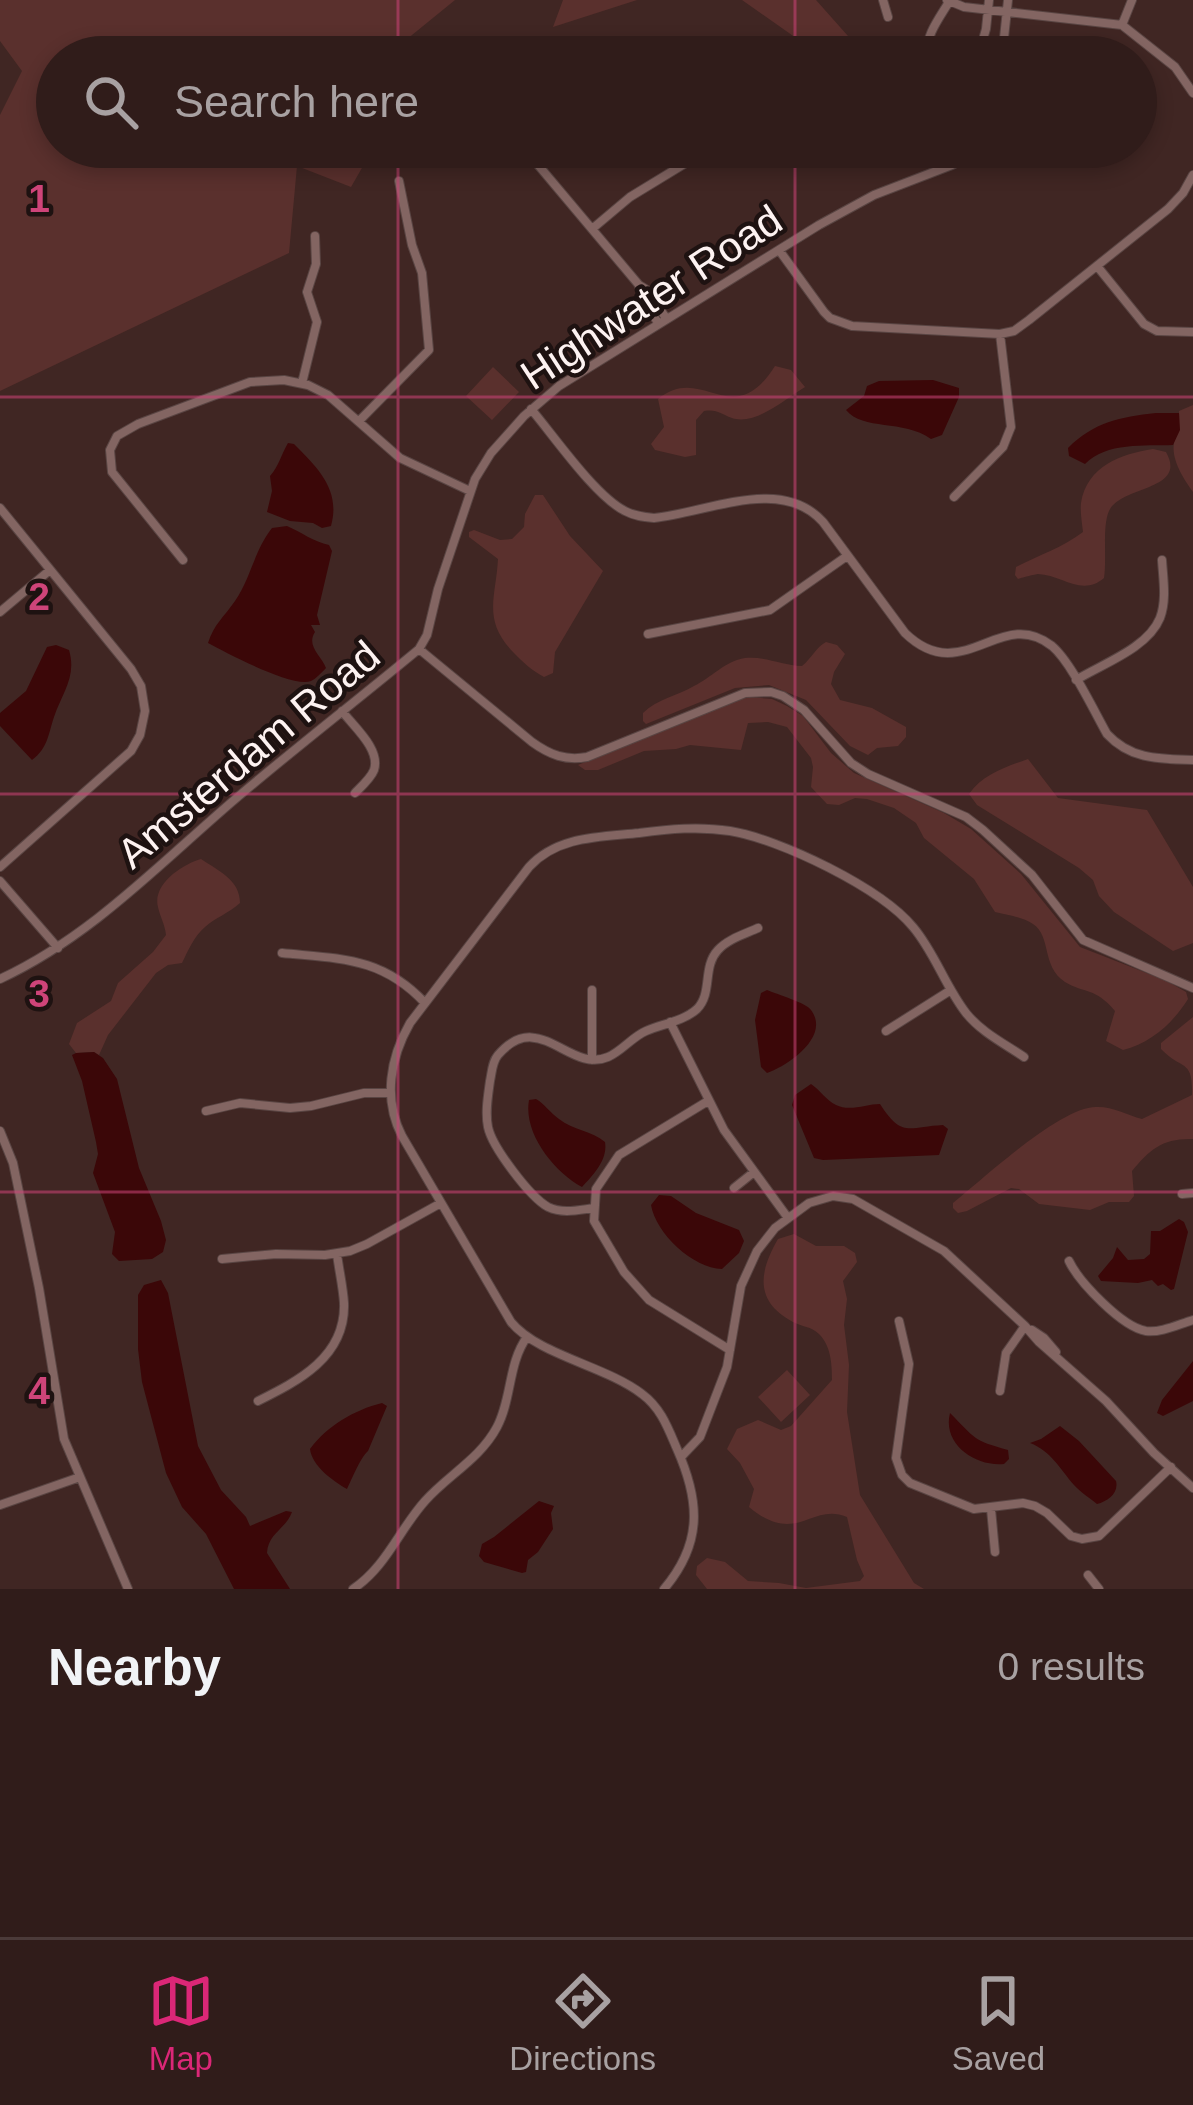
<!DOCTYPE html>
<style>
:root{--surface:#301c1a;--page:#3c2927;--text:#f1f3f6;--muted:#a8a1a2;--line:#4b3a39;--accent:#db2777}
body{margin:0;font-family:Arial,sans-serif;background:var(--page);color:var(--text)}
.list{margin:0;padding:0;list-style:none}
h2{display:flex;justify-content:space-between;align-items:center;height:156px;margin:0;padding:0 48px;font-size:51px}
h2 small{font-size:39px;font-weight:400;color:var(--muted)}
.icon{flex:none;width:66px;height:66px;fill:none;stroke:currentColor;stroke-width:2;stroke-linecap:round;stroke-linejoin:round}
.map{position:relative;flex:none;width:1193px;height:1589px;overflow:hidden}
.search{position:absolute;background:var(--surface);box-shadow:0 6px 18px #0003;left:36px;right:36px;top:36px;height:132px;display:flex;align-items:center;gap:30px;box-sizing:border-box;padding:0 42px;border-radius:66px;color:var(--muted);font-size:45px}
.sheet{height:348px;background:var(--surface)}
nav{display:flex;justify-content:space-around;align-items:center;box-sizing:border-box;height:168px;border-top:3px solid var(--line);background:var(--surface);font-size:33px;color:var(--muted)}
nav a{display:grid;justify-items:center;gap:6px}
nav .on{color:var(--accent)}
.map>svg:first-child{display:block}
.green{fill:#5a302d}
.water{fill:#3b0708}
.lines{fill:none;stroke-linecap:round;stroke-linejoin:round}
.minor-casing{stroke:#594543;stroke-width:10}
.minor{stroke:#836562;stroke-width:8}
.grid{fill:none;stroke:#ce4479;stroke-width:3;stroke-opacity:0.55}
.labels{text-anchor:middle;stroke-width:9;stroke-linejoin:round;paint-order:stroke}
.street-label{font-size:42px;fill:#fdf2f1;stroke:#1e1211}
.grid-label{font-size:39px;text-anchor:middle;font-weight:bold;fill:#ce4479;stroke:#1e1211;stroke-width:9;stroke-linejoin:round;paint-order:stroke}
</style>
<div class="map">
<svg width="1193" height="1589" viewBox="0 0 1193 1589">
<rect width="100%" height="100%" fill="#402623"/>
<path class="green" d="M0 0H455L385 57H57V147H374L351 187 297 166 289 253 0 391V115L22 71 0 41Z
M563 0H637L553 27Z
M742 0H816L856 45 854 57H823Z
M775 366 791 370 805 387C785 399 755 426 732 418 720 414 718 409 704 411L696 420V455L685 457 655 450 651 444 664 427 658 399C703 362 732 434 775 366Z
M493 367 519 392 492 420 466 396Z
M1193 405V492C1184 479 1171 460 1174 443 1177 428 1180 429 1179 411Z
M1153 449 1166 452C1188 491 1121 485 1109 511 1102 526 1107 559 1104 578 1082 597 1062 575 1038 574 1036 574 1020 578 1018 579L1015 575 1016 567C1039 555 1062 548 1083 532 1082 523 1080 511 1081 503 1087 466 1121 454 1153 449Z
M535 495H543L570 536 603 571 555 652 553 673 544 677C531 670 523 662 513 652 482 620 496 597 498 559L469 537V532L474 530 500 540 512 539 524 527 525 514Z
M826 642 837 645 845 654 834 672 831 684 840 700 872 708 906 727V737L898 746 877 748 868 755 850 746 806 700 769 685 735 688 646 724 643 721V713C657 699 677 696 694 686 711 678 725 661 745 658 764 656 782 665 802 666 812 658 816 647 826 642Z
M749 697 772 699 787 706 803 716 831 753 854 773 944 813 971 829 1021 874 1080 947 1167 981 1186 992 1188 999C1173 1023 1151 1043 1123 1050L1106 1041 1115 1011C1095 987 1085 994 1065 982 1041 966 1052 937 1033 924 1023 917 1007 915 995 912L974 879 924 838 916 823 894 808 867 799 855 798 839 805 827 804 811 787 813 767 811 758 787 727 768 722 748 723 741 750 690 745 676 749 644 751 598 770H585L578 765 725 704Z
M1028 759 1058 798 1147 810 1193 887V943L1173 951 1114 912 1099 896 1093 880 1079 868 977 805 969 794C983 774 1006 767 1028 759Z
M201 859C219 871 240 880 240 903 229 913 215 918 205 927 194 936 188 951 182 963L168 965 156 973 108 1035 99 1055 94 1052 76 1053 69 1044 77 1023 111 1001 118 983 153 952 166 935C165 924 160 917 158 907 152 884 183 864 201 859Z
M1193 1017V1139C1163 1138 1150 1149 1132 1171L1134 1196 1129 1202H1109L1090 1210 1039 1204 1019 1189 1011 1188 967 1211 958 1213 953 1208V1203C983 1179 1060 1107 1096 1107 1111 1106 1127 1115 1142 1119L1192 1095C1193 1058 1182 1071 1161 1049V1043Z
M794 1234 816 1246H844L855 1253 857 1262 843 1281 847 1299 844 1325 849 1365 847 1412 860 1495 914 1583 924 1589H707L696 1575 697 1566 707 1558 725 1562 748 1581 779 1583 806 1588 860 1581 864 1576 857 1560 847 1517C811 1502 797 1547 749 1507L754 1489 740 1463 727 1449 737 1429 758 1420 781 1430 791 1426 832 1380C832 1364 831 1346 819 1334 811 1326 802 1327 793 1322 754 1301 759 1272 778 1239Z
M787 1370 810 1395 781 1422 758 1397Z"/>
<path class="water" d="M933 380 959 388V397L942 435 931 439C903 419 863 431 846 410L864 396 867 386 879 381Z
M1156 413H1179L1180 430 1173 445C1145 446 1106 442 1085 464L1069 456 1068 448C1094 422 1120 417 1156 413Z
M288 443 294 444C318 468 341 490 331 526L322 528 313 523 290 521 267 512 272 491 270 476C279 466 281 455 288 443Z
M287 526C301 532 314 542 329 545L332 551 317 615 320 625H311L315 632C306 646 321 655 326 668 322 672 316 679 311 681 292 688 227 653 208 643 214 624 224 617 235 601 251 578 254 551 272 528Z
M56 645 69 650C77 677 62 693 54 717 48 735 48 748 32 760L0 726V713L26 691 47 647Z
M767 990C776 994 807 1003 811 1010 831 1037 787 1066 767 1073L761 1067 755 1020 761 993Z
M94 1052 103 1058 117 1079 139 1168 161 1221 166 1240 163 1252 152 1259 119 1261 112 1254 115 1232 93 1173 98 1154 96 1142 82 1081 72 1055 76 1053Z
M811 1084C820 1090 826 1100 836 1105 850 1112 866 1104 880 1104 902 1138 907 1127 943 1125L948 1129 939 1155 823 1160 814 1158 792 1105 795 1095Z
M536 1099C545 1104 550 1113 559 1119 573 1130 592 1131 605 1142 608 1160 593 1175 582 1187 554 1172 523 1133 529 1100Z
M659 1195 671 1196 696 1213 739 1230 744 1241 739 1253 722 1269C693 1268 656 1234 651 1205Z
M1179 1219 1184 1222 1188 1232 1174 1289 1171 1290 1163 1284 1158 1286 1152 1280 1138 1283 1101 1281 1098 1276 1113 1258 1117 1247 1128 1260 1144 1259 1150 1254 1151 1231H1160Z
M161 1280 168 1293 198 1446 221 1490 246 1517 250 1526 286 1511 292 1512C286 1529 268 1533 267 1553L290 1589H234L206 1534 182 1507 166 1473 142 1382 138 1349V1295L144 1285Z
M1193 1361V1401L1163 1416 1157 1413 1162 1400Z
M382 1403 387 1406 368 1451C360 1458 352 1479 347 1489 333 1481 312 1466 310 1449 327 1426 354 1410 382 1403Z
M950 1413C976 1439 972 1440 1008 1450L1009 1459 1004 1464C975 1467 942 1444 950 1413Z
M1060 1426 1079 1441 1116 1481C1119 1493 1108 1501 1097 1504 1090 1498 1080 1492 1074 1485 1060 1469 1051 1451 1030 1443L1041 1439Z
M539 1501 554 1506 551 1513 553 1529 538 1552 528 1560 526 1572 522 1573 484 1562 479 1556 482 1544 494 1537Z"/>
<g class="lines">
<defs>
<path id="minor" d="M883 0 888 17
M947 0 964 7 1122 25 1175 67 1193 93
M1122 25 1132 0
M489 57 498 46
M652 57 676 46
M926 57C926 35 938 20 949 2
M978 57 986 29 989 0
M1002 57 1008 0
M523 147 639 285 647 290 666 318
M592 229 630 197 712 147
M779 250 824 312 830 318 852 326 1000 334 1014 331 1029 320 1168 209 1183 193 1193 175
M1097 266 1144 324 1157 331 1193 332
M639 286 643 298 658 323
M302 383 317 322 307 292 316 264 315 236
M531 409C554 436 595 496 625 511 634 516 644 517 654 518 707 513 781 475 823 522L905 633C963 689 1000 605 1052 646 1071 662 1094 711 1107 734 1131 760 1160 759 1193 760
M359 421 429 350 422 273 412 245 399 181
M954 497 1003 447 1011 427 1000 334
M0 508 131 669 141 686 145 711 140 735 131 751 0 867
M183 560 112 472 110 450 117 436 138 424 250 382 284 380 308 385 328 395 400 458 470 491
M0 612 50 570
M648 634 770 610 847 556
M419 649 532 742C550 755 566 761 587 757L745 693 771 692 783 696 804 710 851 763 868 774 966 817 983 830 1032 875 1083 940 1193 988
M1076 680C1102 664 1148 648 1160 618 1167 600 1163 578 1162 560
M342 711C353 726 381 749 374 770 371 778 361 787 355 793
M0 881 58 948
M282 953C341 959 382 957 425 1003
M0 979C93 936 163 860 240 795 299 745 360 698 419 649L427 635 438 589 475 479 491 453 524 416 559 386 819 225 874 195 952 165 972 155 980 147
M592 990V1060
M670 1022 724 1130 788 1218
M886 1031 951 990
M708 1101 619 1155 596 1189 594 1221 624 1272 649 1300 730 1350
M206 1111 240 1103 290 1108 311 1106 364 1093H390
M0 1131 13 1163 39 1288 64 1439 128 1589
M734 1188 754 1172
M1182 1194 1193 1193
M594 1208C578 1210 563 1214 548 1207 530 1197 492 1147 488 1127 485 1112 488 1096 490 1081 492 1072 492 1062 498 1055 539 1007 569 1074 608 1057 622 1051 632 1037 646 1031 662 1024 684 1021 697 1009 713 993 702 967 718 950 728 939 745 934 758 928
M222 1259 276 1254 325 1255 350 1251 367 1244 441 1203
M1069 1261C1079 1282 1122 1327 1146 1331 1161 1333 1179 1324 1193 1320
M899 1321 909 1364 896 1458 902 1475 910 1483 974 1509 1023 1503 1035 1506 1047 1513 1071 1536 1082 1539 1099 1536 1171 1467
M1032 1330 1044 1338 1056 1352
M1000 1391 1006 1353 1025 1326
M258 1401C298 1381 346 1357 344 1303 343 1287 339 1270 337 1254
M681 1457 700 1437 727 1367 741 1286 757 1251 775 1228 809 1203 833 1196 853 1199 944 1251 1025 1326 1039 1342 1106 1401 1154 1453 1193 1488
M0 1505 80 1477
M991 1509 995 1552
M1088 1575 1099 1589
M353 1589C386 1567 399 1530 425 1501 448 1475 480 1459 497 1427 512 1399 508 1363 527 1337
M664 1589C703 1543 700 1501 677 1449 668 1428 661 1408 642 1394 606 1366 538 1355 511 1322L402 1136C383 1099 390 1058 410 1023L529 867C557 836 600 837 639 833 669 829 699 826 730 831 780 839 881 888 913 927 935 953 945 986 966 1013 981 1032 1005 1044 1024 1057"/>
</defs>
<use href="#minor" class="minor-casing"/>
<use href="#minor" class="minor"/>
</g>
<path class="grid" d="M398 0V57M795 0V57M398 147V1589M795 147V1589M0 397H1193M0 794H1193M0 1192H1193"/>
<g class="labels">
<g class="street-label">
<text transform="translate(651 297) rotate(-33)" y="15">Highwater Road</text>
<text transform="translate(248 754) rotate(-40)" y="15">Amsterdam Road</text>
</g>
</g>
<g class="grid-label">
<text x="39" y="212">1</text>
<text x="39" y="610">2</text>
<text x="39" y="1007">3</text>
<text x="39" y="1404">4</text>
</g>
</svg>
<div class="search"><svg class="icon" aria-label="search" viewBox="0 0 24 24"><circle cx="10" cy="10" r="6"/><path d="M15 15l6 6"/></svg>Search here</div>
</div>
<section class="sheet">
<h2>Nearby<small>0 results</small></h2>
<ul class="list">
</ul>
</section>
<nav>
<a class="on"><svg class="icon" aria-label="map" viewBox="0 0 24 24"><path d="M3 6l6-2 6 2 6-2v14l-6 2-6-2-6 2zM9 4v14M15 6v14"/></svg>Map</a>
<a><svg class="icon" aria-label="directions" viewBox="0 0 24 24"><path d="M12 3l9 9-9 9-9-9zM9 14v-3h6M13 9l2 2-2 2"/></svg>Directions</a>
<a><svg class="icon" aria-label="saved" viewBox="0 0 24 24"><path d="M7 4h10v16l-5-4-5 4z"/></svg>Saved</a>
</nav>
